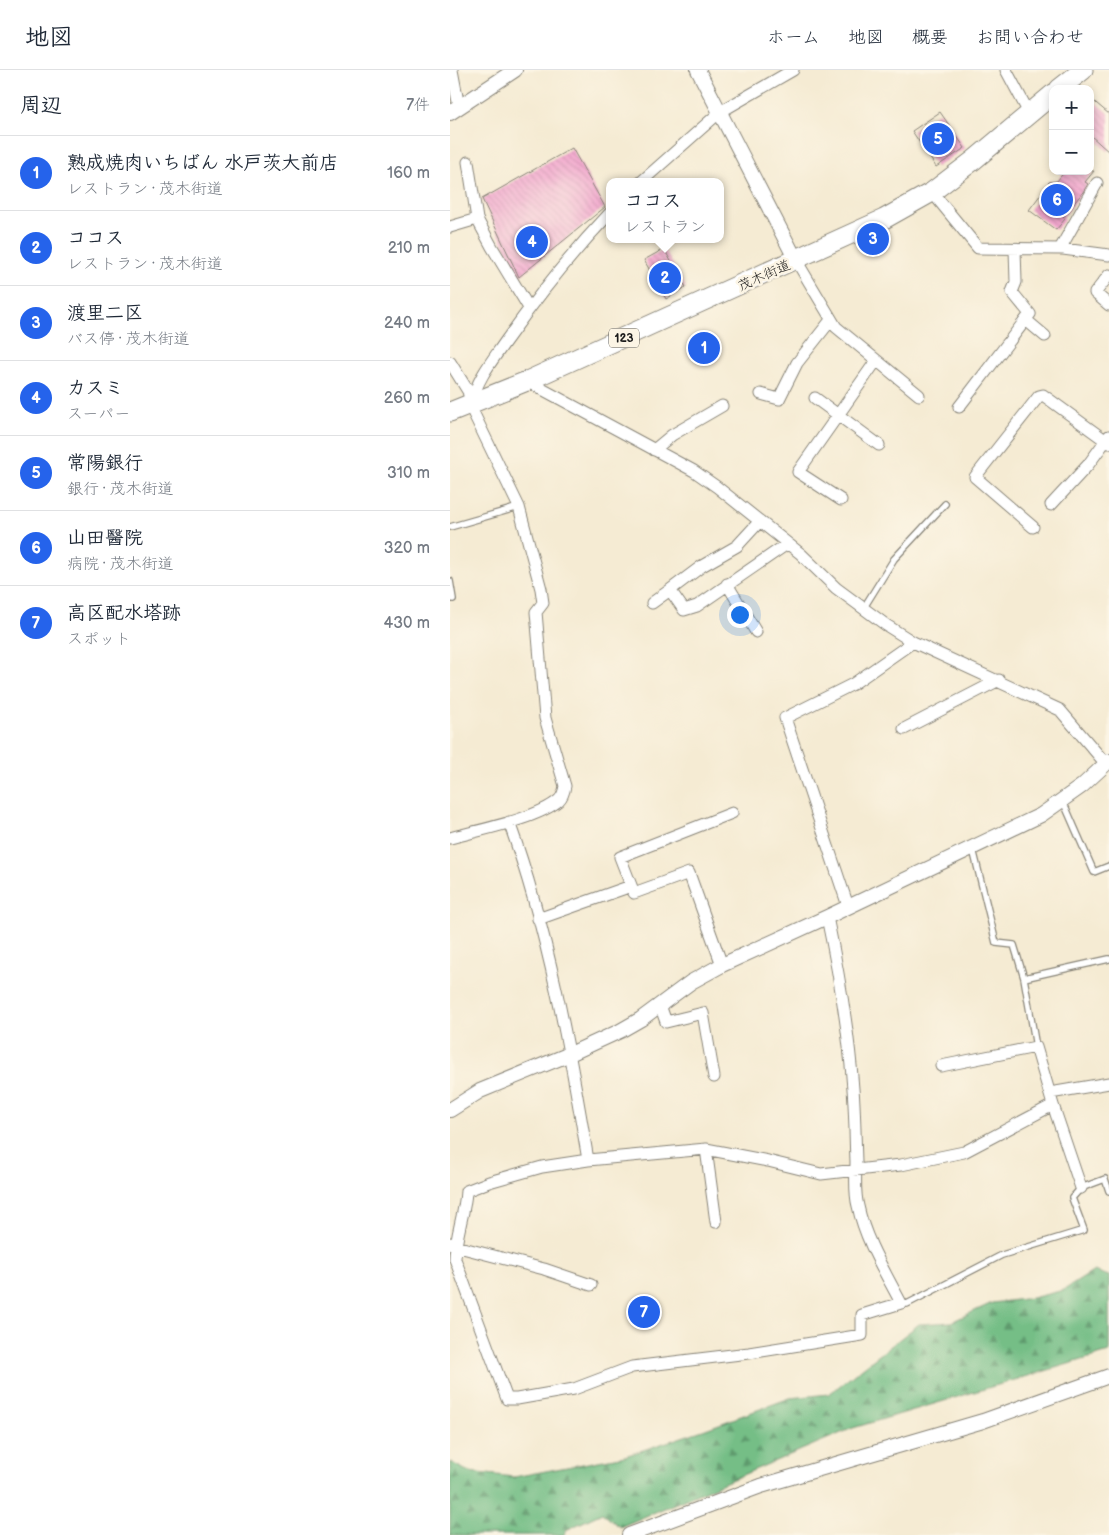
<!DOCTYPE html>
<html lang="ja">
<meta charset="utf-8">
<style>
:root{--surface:#fff;--page:#f2f2f3;--text:#1f2937;--muted:#747a83;--line:#e0e1e3;--accent:#2563eb}
body{margin:0;font-family:"Balsamiq Sans","Klee One",sans-serif;background:var(--page);color:var(--text)}
.controls{position:absolute;right:15px;top:15px;display:grid;overflow:hidden;border-radius:10px;box-shadow:0 2px 8px #0003}
.controls button{width:45px;height:45px;display:grid;place-items:center;padding:0;border:0;border-bottom:1px solid var(--line);background:var(--surface);color:var(--text);font:25px sans-serif}
.you{position:absolute;left:289px;top:544px;width:18px;height:18px;margin:-12px;border:4px solid #fff;border-radius:50%;background:#1a73e8;box-shadow:0 0 0 8px #1a73e833}
.badge{display:grid;place-items:center;width:32px;height:32px;border-radius:50%;background:var(--accent);color:#fff;font-size:16px;font-weight:700}
.pin{position:absolute;translate:-50% -50%;border:2px solid #fff;box-shadow:0 1px 5px #0006}
.popup{position:absolute;left:156px;top:108px;width:118px;height:65px;box-sizing:border-box;display:grid;place-content:center;border-radius:10px;background:var(--surface);filter:drop-shadow(0 1px 4px #0005);font-size:16px;white-space:nowrap;color:var(--muted)}
.popup b{font-size:19px;color:var(--text)}
.popup::after{content:'';position:absolute;left:50%;top:100%;margin-left:-10px;border:10px solid transparent;border-top-color:var(--surface)}
.list{margin:0;padding:0;list-style:none}
h2{display:flex;justify-content:space-between;align-items:center;height:65px;margin:0;padding:0 20px;font-size:21px}
h2 small{font-size:16px;font-weight:400;color:var(--muted)}
.list li{display:grid;grid-template-columns:32px 1fr auto;gap:15px;align-items:center;box-sizing:border-box;height:75px;padding:0 20px;border-top:1px solid var(--line)}
.list b{display:block;font-size:19px;white-space:nowrap}
.list p{margin:0;font-size:16px;white-space:nowrap;color:var(--muted)}
.list em{font-size:16px;font-style:normal;color:var(--muted)}
.map{position:relative;flex:none;width:659px;height:1465px;overflow:hidden}
header{display:flex;align-items:center;gap:30px;box-sizing:border-box;height:70px;padding:0 25px;background:var(--surface);border-bottom:1px solid var(--line)}
header strong{font-size:24px}
nav{display:flex;gap:28px;margin-inline-start:auto;font-size:18px}
main{display:flex}
aside{flex:1;background:var(--surface)}
.map>svg:first-child{display:block}
.forest{fill:url(#forest-firs);stroke:#486d51}
.building{fill:url(#building-back-hatch)}
.lines{fill:none;stroke-linecap:round;stroke-linejoin:round}
.service-casing{stroke:#888478;stroke-width:8}
.minor-casing{stroke:#888478;stroke-width:13}
.tertiary-casing{stroke:#888478;stroke-width:16}
.trunk-casing{stroke:#888478;stroke-width:21}
.service{stroke:#fff;stroke-width:5.5}
.minor{stroke:#fff;stroke-width:11}
.tertiary{stroke:#fff;stroke-width:14}
.trunk{stroke:#fff;stroke-width:19}
.labels{text-anchor:middle;stroke-width:5;stroke-linejoin:round;paint-order:stroke}
.shield{fill:#fcf5e5;stroke:#5f5d58;stroke-width:1}
.shield-label{font-size:12px;font-weight:bold;fill:#1c1c1c}
.street-label{font-size:14px;fill:#1c1c1c;stroke:#fcf5e5}
</style>
<header>
<strong>地図</strong>
<nav><a>ホーム</a><a>地図</a><a>概要</a><a>お問い合わせ</a></nav>
</header>
<main>
<aside>
<h2>周辺<small>7件</small></h2>
<ul class="list">
<li><span class="badge">1</span><div><b>熟成焼肉いちばん 水戸茨大前店</b><p>レストラン · 茂木街道</p></div><em>160 m</em></li>
<li><span class="badge">2</span><div><b>ココス</b><p>レストラン · 茂木街道</p></div><em>210 m</em></li>
<li><span class="badge">3</span><div><b>渡里二区</b><p>バス停 · 茂木街道</p></div><em>240 m</em></li>
<li><span class="badge">4</span><div><b>カスミ</b><p>スーパー</p></div><em>260 m</em></li>
<li><span class="badge">5</span><div><b>常陽銀行</b><p>銀行 · 茂木街道</p></div><em>310 m</em></li>
<li><span class="badge">6</span><div><b>山田醫院</b><p>病院 · 茂木街道</p></div><em>320 m</em></li>
<li><span class="badge">7</span><div><b>高区配水塔跡</b><p>スポット</p></div><em>430 m</em></li>
</ul>
</aside>
<div class="map">
<svg width="659" height="1465" viewBox="0 0 659 1465">
<defs>
<pattern id="forest-firs" width="22" height="20" patternUnits="userSpaceOnUse" patternTransform="scale(1.25)"><rect width="22" height="20" fill="#74be86"/><path d="M5 1l3.5 6h-7zM16 11l3.5 6h-7z" fill="#5e9a6d"/></pattern>
<pattern id="building-back-hatch" width="6" height="6" patternUnits="userSpaceOnUse" patternTransform="scale(1.25)"><rect width="6" height="6" fill="#f2a7ce"/><path d="M-1 5l2 2M0 0l6 6M5-1l2 2" fill="none" stroke="#cf8fb0"/></pattern>
</defs>
<rect width="100%" height="100%" fill="#fcf5e5"/>
<filter id="ink" filterUnits="userSpaceOnUse"><feTurbulence type="fractalNoise" baseFrequency=".02" numOctaves="2"/><feDisplacementMap in="SourceGraphic" scale="10" xChannelSelector="R" yChannelSelector="G"/><feConvolveMatrix kernelMatrix="1 2 1 2 8 2 1 2 1" color-interpolation-filters="sRGB"/></filter>
<filter id="wash" filterUnits="userSpaceOnUse"><feTurbulence type="fractalNoise" baseFrequency=".0096" numOctaves="4" result="noise"/><feDisplacementMap in="SourceGraphic" scale="20" xChannelSelector="R" yChannelSelector="G"/><feGaussianBlur stdDeviation="1.12" result="paint"/><feColorMatrix in="noise" values="0 0 0 0 0 0 0 0 0 0 0 0 0 0 0 0 0 1.4 0 .05"/><feComposite in="paint" operator="in"/></filter>
<g filter="url(#wash)">
<rect width="100%" height="100%" fill="#f5ebd3"/>
<path class="forest" d="M644 1201 659 1206V1282L403 1358 170 1457 152 1443 116 1460 114 1465H0V1392L19 1402 64 1407 175 1386 253 1360 340 1328 379 1324 469 1254 501 1252 542 1233 582 1228 614 1220Z"/>
<g id="blocks">
<path class="building" d="M640 28 659 44V82L640 65Z
M490 42 515 78 486 97 462 61Z
M122 78 155 137 69 207 32 129Z
M615 101H644L635 112 638 114 633 122 613 147 615 149 606 160 579 140 594 120 599 112 607 111Z
M214 179 236 217 216 229 194 190Z"/>
</g>
</g>
<g filter="url(#ink)">
<use href="#blocks" fill-opacity="0" stroke="#888478" stroke-width="1"/>
<g class="lines">
<defs>
<path id="service" d="M0 457 69 437
M0 511 3 529
M413 539 444 489 495 434
M613 731 644 802 659 796
M523 779 546 873 564 875 574 908 586 977
M574 908 659 889
M451 1233 457 1234 552 1185 634 1160 622 1128 631 1118 655 1109 659 1121"/>
<path id="minor" d="M2 0 9 37
M556 0 579 43
M18 92 27 149 42 177 79 238
M191 112 270 42 343 0
M482 122 528 178 613 179 659 185
M0 157 27 149
M610 179 647 113
M346 190 386 257 469 325
M659 205 645 223 659 235
M576 250 595 266
M0 292 18 321 23 342 69 437 91 519 93 533 86 542 95 648 115 716C114 722 113 726 109 730 87 749 29 760 0 768
M77 311 244 401 267 417 351 484 386 518 436 555 463 572 610 640 656 694
M311 324 329 329 347 293 381 250
M365 328 429 375
M22 332C27 309 42 291 55 272 87 227 122 183 160 143
M509 337 580 244 562 222 566 212 565 179
M204 380 222 365 272 336
M391 430 348 402 426 291
M601 435 638 395 659 366
M310 451 287 476 252 496 220 520 234 540 247 536 337 474
M583 457 525 407 589 326 593 325 659 373
M277 514 306 562
M202 533 220 520
M454 659 549 610
M59 752C98 861 119 976 138 1090
M398 836 335 648 403 614 463 572
M377 847C389 904 399 961 403 1019 405 1043 405 1067 406 1091 406 1106 404 1122 408 1136 415 1170 435 1202 451 1233L412 1245V1265L299 1283 182 1297 124 1319 67 1329H57L5 1189C5 1166 15 1144 16 1121L39 1112 92 1097 138 1090 256 1079 318 1091 371 1104 451 1095 514 1082 603 1035
M88 849 181 816
M272 895 239 803 184 823 170 787 282 743
M210 935 216 952 253 943 264 1007
M491 996 586 977 603 1035 631 1118
M600 1023 659 1013
M256 1079 266 1152
M0 1173 5 1176 94 1199 141 1215"/>
<path id="tertiary" d="M248 0 346 190
M0 43 65 0
M0 1040 30 1021 120 984 170 961 191 949 241 912 272 895 377 847 591 745 632 716 659 691
M179 1465 311 1416 533 1351 659 1306"/>
<path id="trunk" d="M609 19 633 0
M0 342 77 311 434 149 482 122 524 90 603 24"/>
</defs>
<use href="#service" class="service-casing"/>
<use href="#minor" class="minor-casing"/>
<use href="#tertiary" class="tertiary-casing"/>
<use href="#trunk" class="trunk-casing"/>
<use href="#service" class="service"/>
<use href="#minor" class="minor"/>
<use href="#tertiary" class="tertiary"/>
<use href="#trunk" class="trunk"/>
</g>
</g>
<g class="labels">
<rect class="shield" x="159" y="258.5" width="30" height="19" rx="4"/>
<g class="shield-label">
<text x="174" y="272">123</text>
</g>
<g class="street-label">
<text transform="translate(314 205) rotate(-24)" y="5">茂木街道</text>
</g>
</g>
</svg>
<div class="controls">
<button>+</button>
<button>−</button>
</div>
<div class="you"></div>
<div class="pin badge" style="left:254px;top:278px">1</div>
<div class="pin badge" style="left:215px;top:208px">2</div>
<div class="popup"><b>ココス</b>レストラン</div>
<div class="pin badge" style="left:423px;top:169px">3</div>
<div class="pin badge" style="left:82px;top:172px">4</div>
<div class="pin badge" style="left:488px;top:69px">5</div>
<div class="pin badge" style="left:607px;top:130px">6</div>
<div class="pin badge" style="left:194px;top:1242px">7</div>
</div>
</main>
